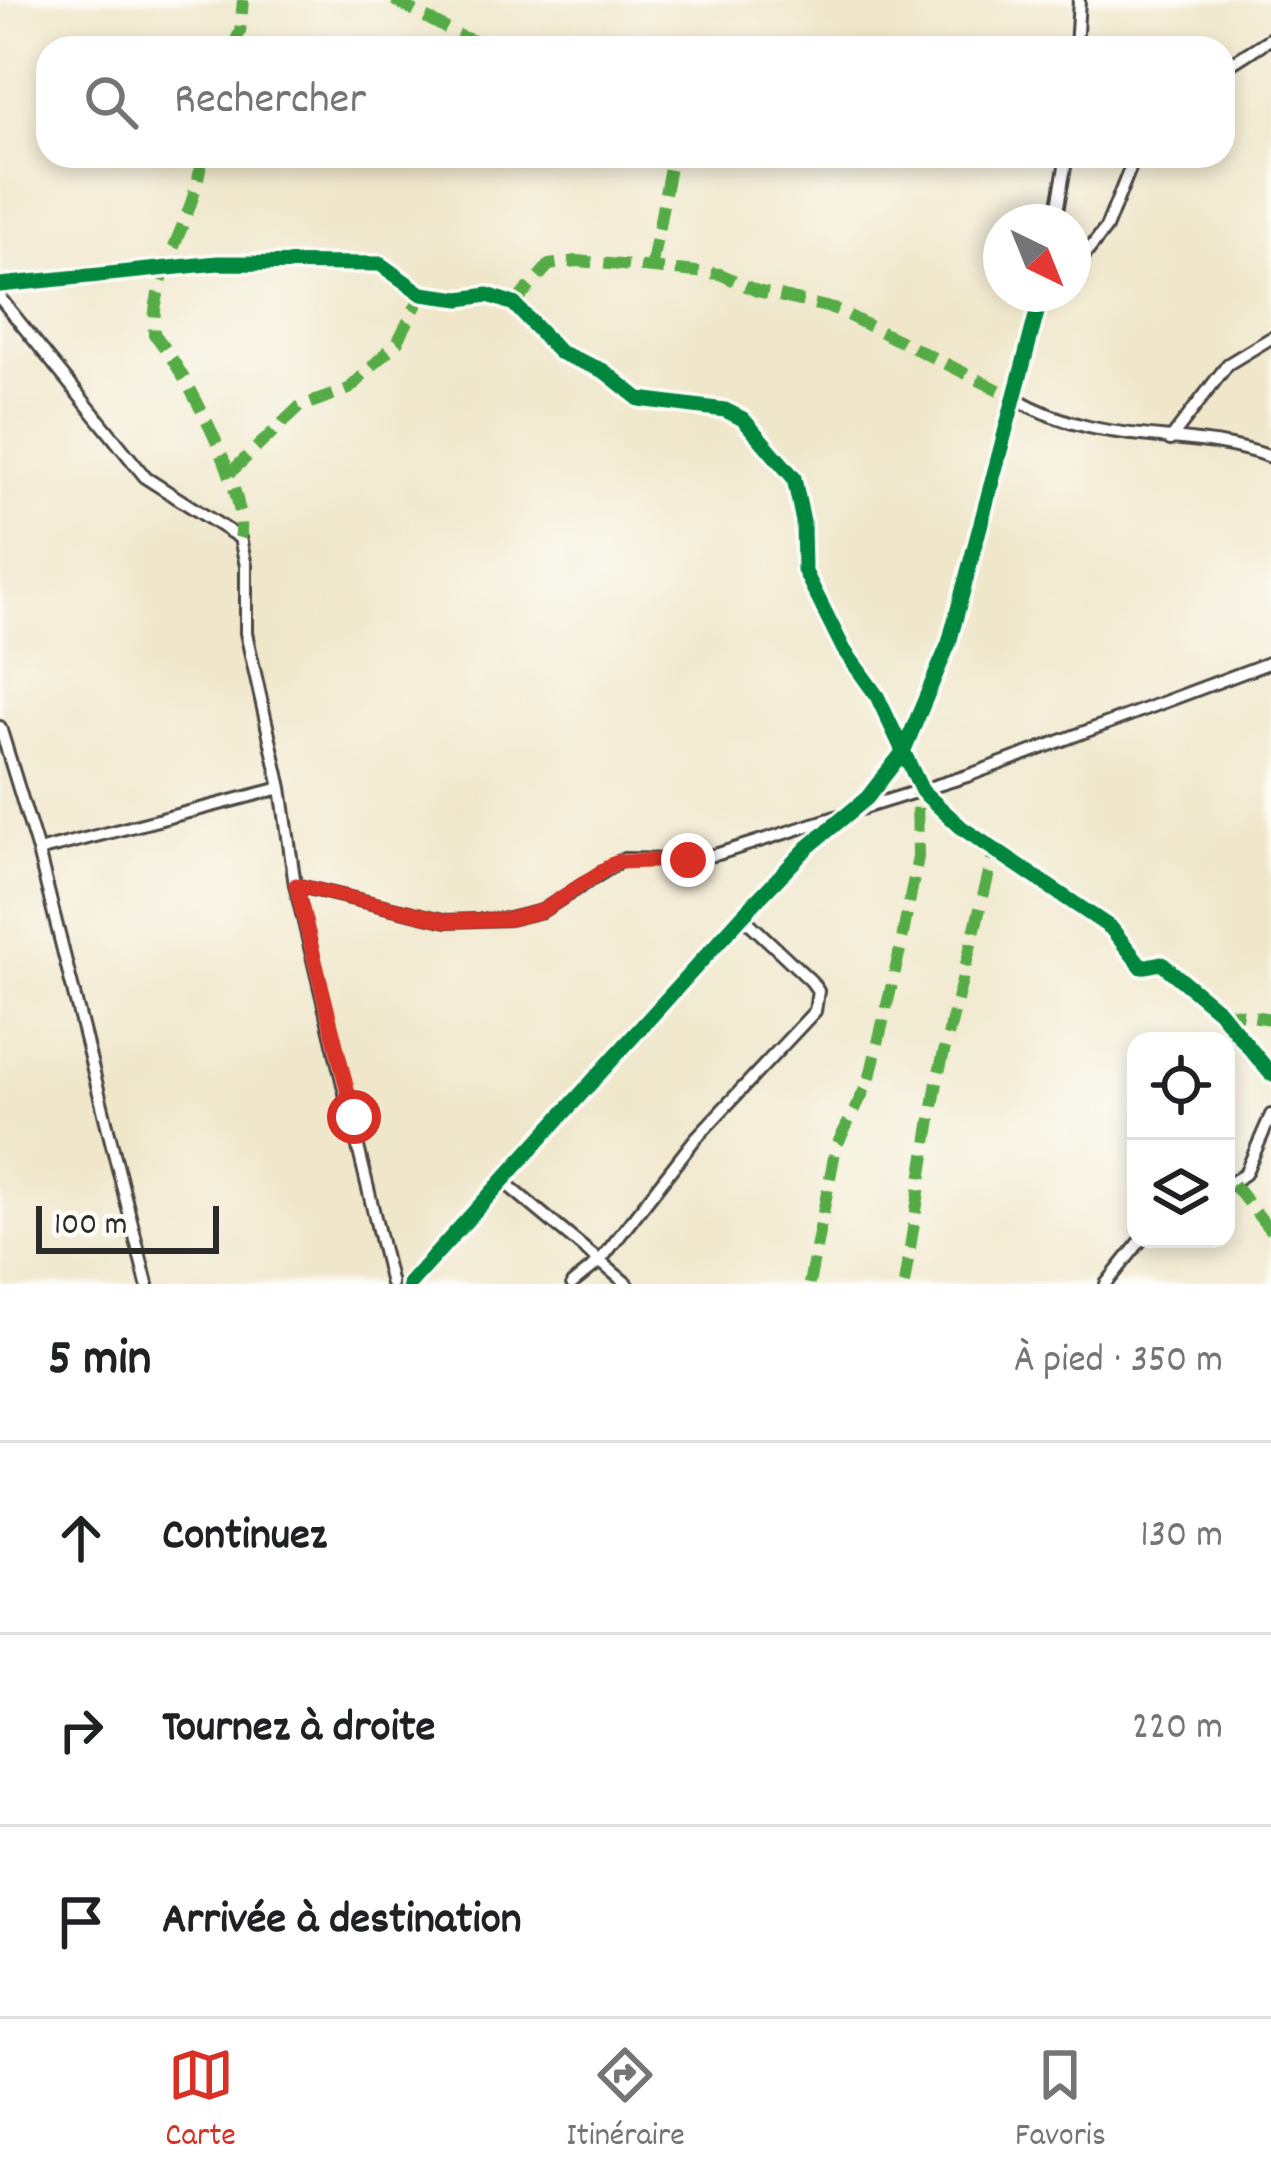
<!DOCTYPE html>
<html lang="fr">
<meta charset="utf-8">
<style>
:root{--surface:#fff;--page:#f2f2f2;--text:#202124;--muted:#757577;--line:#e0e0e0;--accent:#d93025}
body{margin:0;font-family:Dekko,sans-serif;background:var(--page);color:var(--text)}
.controls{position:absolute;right:36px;bottom:36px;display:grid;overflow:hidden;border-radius:24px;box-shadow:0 6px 18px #0003}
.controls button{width:108px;height:108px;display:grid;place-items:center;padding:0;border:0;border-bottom:3px solid var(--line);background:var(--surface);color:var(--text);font:60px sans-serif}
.compass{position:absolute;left:983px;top:204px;width:108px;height:108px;border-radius:50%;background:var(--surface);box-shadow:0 6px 18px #0003;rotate:137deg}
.scale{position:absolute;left:36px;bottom:30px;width:183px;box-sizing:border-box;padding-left:12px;border:6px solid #2b2b2b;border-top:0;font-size:33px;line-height:42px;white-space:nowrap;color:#2b2b2b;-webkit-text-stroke:9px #fdfcf7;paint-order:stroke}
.stop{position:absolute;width:36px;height:36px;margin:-27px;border:9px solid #d93025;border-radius:50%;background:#fff}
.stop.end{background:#d93025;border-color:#fff;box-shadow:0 3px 12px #0008}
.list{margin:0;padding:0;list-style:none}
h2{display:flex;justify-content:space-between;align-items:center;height:156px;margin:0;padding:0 48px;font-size:51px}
h2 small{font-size:39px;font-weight:400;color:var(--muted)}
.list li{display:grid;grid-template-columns:78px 1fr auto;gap:36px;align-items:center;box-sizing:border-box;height:192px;padding:0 48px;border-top:3px solid var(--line)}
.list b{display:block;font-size:45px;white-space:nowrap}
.list em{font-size:39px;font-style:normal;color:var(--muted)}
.icon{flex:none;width:66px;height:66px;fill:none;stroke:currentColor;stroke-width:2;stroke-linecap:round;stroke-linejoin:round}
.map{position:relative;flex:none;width:1271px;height:1284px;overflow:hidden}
.search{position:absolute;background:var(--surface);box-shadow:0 6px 18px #0003;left:36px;right:36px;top:36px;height:132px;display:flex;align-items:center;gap:30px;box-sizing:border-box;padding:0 42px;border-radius:36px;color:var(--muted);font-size:45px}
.sheet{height:732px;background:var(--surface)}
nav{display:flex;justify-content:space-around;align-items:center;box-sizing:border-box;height:168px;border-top:3px solid var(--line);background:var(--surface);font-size:33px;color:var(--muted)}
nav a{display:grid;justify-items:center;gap:6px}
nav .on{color:var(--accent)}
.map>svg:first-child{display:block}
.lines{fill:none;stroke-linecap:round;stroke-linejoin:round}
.minor-casing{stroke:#494743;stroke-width:16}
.minor{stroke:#fff;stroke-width:10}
.quiet{stroke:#54ab44;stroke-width:12;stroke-dasharray:24 12;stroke-linecap:butt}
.cycleway-casing{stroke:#fdfcf7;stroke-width:22}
.cycleway{stroke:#00873e;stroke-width:15}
.route{stroke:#d93025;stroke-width:15}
</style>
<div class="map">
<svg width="1271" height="1284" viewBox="0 0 1271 1284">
<rect width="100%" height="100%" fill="#fdfcf7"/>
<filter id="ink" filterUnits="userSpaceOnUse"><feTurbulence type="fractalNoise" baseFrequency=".00833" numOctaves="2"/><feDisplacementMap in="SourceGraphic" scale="24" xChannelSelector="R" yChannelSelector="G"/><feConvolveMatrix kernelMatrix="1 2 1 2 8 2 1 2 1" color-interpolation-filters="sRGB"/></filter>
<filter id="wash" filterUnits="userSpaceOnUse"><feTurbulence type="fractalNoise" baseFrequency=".004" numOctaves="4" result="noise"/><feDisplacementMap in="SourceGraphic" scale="48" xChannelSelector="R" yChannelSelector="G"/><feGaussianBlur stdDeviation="2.7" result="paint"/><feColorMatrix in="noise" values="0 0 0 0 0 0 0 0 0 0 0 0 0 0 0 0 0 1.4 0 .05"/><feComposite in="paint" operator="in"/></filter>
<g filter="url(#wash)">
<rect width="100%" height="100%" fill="#f0e7cb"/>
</g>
<g filter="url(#ink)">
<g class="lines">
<defs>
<path id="minor" d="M1076 48 1079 0
M1223 69 1271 38
M1055 222 1067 156
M1073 270 1106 228 1135 156
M0 285 218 263 380 264 422 294 460 299 488 295 514 304 559 352 604 371 639 399 725 410 743 419 794 478 803 522 804 570 844 650 877 696 922 791 962 828 1111 928 1142 967 1161 963 1219 1011 1271 1074
M0 298 146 478 240 538 246 566V633L281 788
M1013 397C1104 451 1181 425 1271 457
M1170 440 1228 364 1271 338
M0 727 38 851 147 1284
M857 810 967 776 1271 662
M38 851 281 788 295 885 391 1284
M295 885 447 921 509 919 542 911 624 859 688 860 718 854 839 816
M504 1182 627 1284
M1226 1186 1245 1174 1271 1115
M409 1284 742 916 808 847 867 798 903 752 949 643 1040 301 1047 294
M572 1284 600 1261 695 1139 815 1011 818 991 811 981 742 916
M1106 1284 1142 1239"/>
</defs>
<use href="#minor" class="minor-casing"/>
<use href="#minor" class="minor"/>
<path class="quiet" d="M394 0 462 37 498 48
M232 48 240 32 243 0
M202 156C196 219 151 271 154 334 184 368 251 496 240 538
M652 264 672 156
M514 304 549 265 577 261 720 274 757 291 835 309 1013 397
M230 473 299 407 349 389 398 341 422 294
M1219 1011 1271 1019
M1233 1184 1271 1231
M809 1284 836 1147 869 1081 900 950 918 857 917 793
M904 1284 938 1076 995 849"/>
<defs>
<path id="cycleway" d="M0 285 218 263 380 264 422 294 460 299 488 295 514 304 559 352 604 371 639 399 725 410 743 419 794 478 803 522 804 570 844 650 877 696 922 791 962 828 1111 928 1142 967 1161 963 1219 1011 1271 1074
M409 1284 742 916 808 847 867 798 903 752 949 643 1040 301 1047 294"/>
</defs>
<use href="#cycleway" class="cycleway-casing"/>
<use href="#cycleway" class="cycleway"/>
</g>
</g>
<g class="lines" filter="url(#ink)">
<path class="route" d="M354 1117 296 885 447 921 509 919 542 911 616 862 688 860"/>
</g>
</svg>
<div class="controls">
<button><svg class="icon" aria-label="locate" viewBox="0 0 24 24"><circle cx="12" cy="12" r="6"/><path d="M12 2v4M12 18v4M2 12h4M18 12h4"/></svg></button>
<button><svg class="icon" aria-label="layers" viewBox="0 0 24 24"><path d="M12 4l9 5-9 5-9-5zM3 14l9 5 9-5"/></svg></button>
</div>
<svg class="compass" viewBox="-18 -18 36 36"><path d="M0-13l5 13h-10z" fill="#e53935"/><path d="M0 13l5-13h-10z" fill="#757577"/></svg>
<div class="scale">100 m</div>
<div class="stop" style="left:354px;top:1117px"></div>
<div class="stop end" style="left:688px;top:860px"></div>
<div class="search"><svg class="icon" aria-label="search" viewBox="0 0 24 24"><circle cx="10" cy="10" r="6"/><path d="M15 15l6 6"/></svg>Rechercher</div>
</div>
<section class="sheet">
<h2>5 min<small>À pied · 350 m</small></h2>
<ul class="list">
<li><svg class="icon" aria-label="ahead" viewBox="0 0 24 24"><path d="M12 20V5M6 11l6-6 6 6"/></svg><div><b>Continuez</b></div><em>130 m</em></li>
<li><svg class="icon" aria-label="right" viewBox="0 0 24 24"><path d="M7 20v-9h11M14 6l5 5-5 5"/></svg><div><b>Tournez à droite</b></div><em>220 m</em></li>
<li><svg class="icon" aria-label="arrive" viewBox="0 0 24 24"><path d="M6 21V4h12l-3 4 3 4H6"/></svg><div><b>Arrivée à destination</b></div></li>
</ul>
</section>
<nav>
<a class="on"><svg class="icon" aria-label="map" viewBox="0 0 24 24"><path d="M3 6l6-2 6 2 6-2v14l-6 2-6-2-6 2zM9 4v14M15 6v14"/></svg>Carte</a>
<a><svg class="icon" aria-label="directions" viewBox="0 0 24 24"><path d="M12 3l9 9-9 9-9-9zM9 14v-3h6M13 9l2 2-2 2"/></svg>Itinéraire</a>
<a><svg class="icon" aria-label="saved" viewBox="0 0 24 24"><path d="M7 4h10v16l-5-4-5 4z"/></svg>Favoris</a>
</nav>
